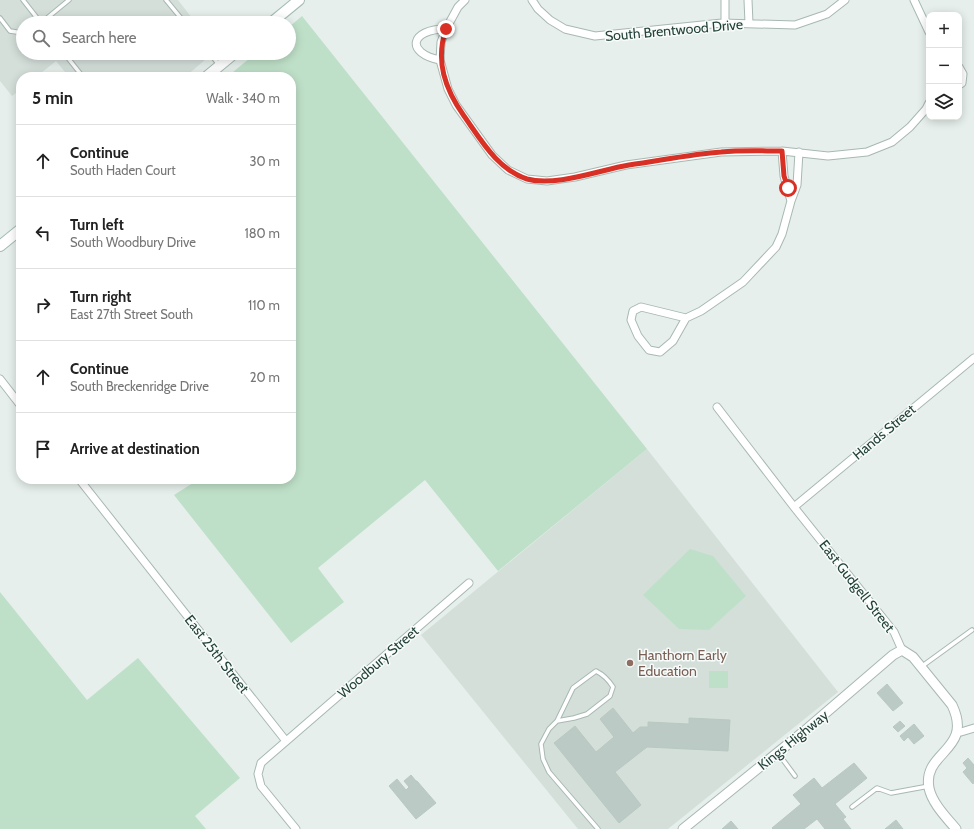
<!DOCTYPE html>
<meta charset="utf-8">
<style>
:root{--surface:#fff;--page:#f2f2f2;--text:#222;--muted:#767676;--line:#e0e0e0}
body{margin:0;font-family:Cabin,sans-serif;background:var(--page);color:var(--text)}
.controls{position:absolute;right:12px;top:12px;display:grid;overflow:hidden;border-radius:8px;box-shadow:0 2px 10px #0003}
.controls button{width:36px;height:36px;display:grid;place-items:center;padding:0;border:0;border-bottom:1px solid var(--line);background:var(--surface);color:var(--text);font:20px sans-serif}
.stop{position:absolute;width:12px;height:12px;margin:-9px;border:3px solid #d93025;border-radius:50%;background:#fff}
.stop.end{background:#d93025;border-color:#fff;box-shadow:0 1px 4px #0008}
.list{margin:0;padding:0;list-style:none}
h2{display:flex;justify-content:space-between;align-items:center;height:52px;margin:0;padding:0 16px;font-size:17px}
h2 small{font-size:13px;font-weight:400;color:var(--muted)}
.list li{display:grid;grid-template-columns:26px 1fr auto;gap:12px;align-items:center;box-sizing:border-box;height:72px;padding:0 16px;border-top:1px solid var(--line)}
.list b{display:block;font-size:15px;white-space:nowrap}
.list p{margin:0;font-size:13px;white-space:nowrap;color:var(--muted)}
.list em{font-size:13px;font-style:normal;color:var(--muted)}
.icon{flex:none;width:22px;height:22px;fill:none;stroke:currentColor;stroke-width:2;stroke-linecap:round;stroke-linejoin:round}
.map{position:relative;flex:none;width:974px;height:829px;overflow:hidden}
.search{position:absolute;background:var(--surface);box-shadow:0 2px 10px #0003;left:16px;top:16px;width:280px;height:44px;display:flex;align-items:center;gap:10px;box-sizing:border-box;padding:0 14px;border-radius:22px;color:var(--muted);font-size:15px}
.panel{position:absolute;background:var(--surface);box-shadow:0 2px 10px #0003;left:16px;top:72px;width:280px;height:412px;border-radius:16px}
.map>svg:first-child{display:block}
.built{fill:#d4dfda}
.green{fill:#bfe0c8}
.building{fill:#bbcac4;stroke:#b8c9c2}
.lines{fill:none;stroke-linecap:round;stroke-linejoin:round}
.service-casing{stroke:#a8b8b2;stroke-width:5.5}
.minor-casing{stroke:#a8b8b2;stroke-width:9}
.tertiary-casing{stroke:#a8b8b2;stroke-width:11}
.secondary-casing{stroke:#a4bbb3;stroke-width:12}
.service{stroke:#fff;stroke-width:3.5}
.minor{stroke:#fff;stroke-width:7}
.tertiary{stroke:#fff;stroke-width:9}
.secondary{stroke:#fff;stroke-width:10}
.route{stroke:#d93025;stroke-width:5}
.education-dot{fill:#8d6e63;stroke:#f7fbf9;stroke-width:1.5}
.labels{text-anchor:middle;stroke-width:3;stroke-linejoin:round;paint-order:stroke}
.street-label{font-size:14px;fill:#24423a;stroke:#f7fbf9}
.education-label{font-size:14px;fill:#785e54;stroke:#f7fbf9;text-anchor:start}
</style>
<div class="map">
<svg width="974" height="829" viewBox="0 0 974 829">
<rect width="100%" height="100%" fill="#e6efeb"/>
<path class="built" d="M0 0H178L196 23H23V53H213L185 77H69L56 61 36 77H21V89L12 96 0 81Z
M647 449 838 692 668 829H578L421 635Z"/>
<path class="green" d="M302 16 647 449 498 571 425 480 318 568 344 602 291 643 174 495 199 479H291V77H227L256 53H289V27Z
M690 549 713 556 746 596 709 630 679 629 643 595Z
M0 592 87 700 138 658 240 778 195 816 206 829H0Z
M709 671H728V688H709Z"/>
<path class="building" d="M887 684 903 703 893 711 877 693Z
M613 708 633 733 640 727H648V722L689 724V718L730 720 728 751 647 747 615 772 641 805 619 823 554 743 575 726 596 752 614 737 600 719Z
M900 721 905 726 898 732 893 727Z
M914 724 924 736 914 744 908 737 904 741 900 736Z
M968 758 974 765V782L973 784 963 772 967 768 963 763Z
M854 763 867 778 835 804 846 817 843 819 851 829H825L817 819 804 829H773L772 828 801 804 793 795 814 778 822 788Z
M411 775 416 781H417L436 803 416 819 389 786 397 779 406 790 409 787 404 781Z
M896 820 903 829H885Z
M731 821 738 829H722Z"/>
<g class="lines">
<defs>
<path id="service" d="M23 0 41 23
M166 0 185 23
M0 18 10 31 23 33
M41 23 69 0
M64 53 83 77
M210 53 219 65
M921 667 972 630
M557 721 574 718 587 714 610 696 613 687C608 679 604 675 596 671L573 688 557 721 549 729 541 744 543 759 549 772 598 829
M778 753 795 776
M852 807 877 788 891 793 929 786"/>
<path id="minor" d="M465 0 458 7 446 29 441 42 440 60 448 89 456 105 492 155 508 170 527 179 547 181 575 177 626 165 721 152 782 151 828 156 867 152 892 142 910 127 926 109 929 103
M532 0 538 9 550 20 565 29 595 36 722 23 795 25 827 14 845 0
M748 0 749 23
M914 0 929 32
M725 23V0
M440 60C405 53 410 29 446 29
M959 67 963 74 962 83 959 85
M782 151 784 176 791 201
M686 318 673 341 660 352 649 350 638 336 631 320 633 311 641 307 686 318 701 311 743 282 776 247 782 234 791 201 797 185 799 152
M0 379 21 406
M717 407 794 507 894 632 902 650
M79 479 286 741
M794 507 974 358
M961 732 974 728
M296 829 261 786 258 774 261 763 469 583"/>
<path id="tertiary" d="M683 829 808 728 893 655 902 650 913 657 952 705C974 751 922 751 929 788 932 803 946 817 956 829"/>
<path id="secondary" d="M271 23 299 0
M206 77 235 53
M0 246 21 229"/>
</defs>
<use href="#service" class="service-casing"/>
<use href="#minor" class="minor-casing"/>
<use href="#tertiary" class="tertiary-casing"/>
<use href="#secondary" class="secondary-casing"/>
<use href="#service" class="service"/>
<use href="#minor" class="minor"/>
<use href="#tertiary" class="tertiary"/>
<use href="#secondary" class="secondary"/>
</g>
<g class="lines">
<path class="route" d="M446 29C435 61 445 89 464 116 481 140 498 170 527 179 556 187 599 170 629 165 659 161 691 154 721 152 741 150 762 151 782 151L784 176 788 188"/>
</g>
<circle class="education-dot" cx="630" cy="663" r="4"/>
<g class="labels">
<g class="street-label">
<text transform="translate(674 30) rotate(-5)" y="5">South Brentwood Drive</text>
<text transform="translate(884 432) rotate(-40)" y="5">Hands Street</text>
<text transform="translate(857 586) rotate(52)" y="5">East Gudgell Street</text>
<text transform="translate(217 654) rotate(52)" y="5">East 25th Street</text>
<text transform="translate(378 662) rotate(-41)" y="5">Woodbury Street</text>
<text transform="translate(793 740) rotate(-39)" y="5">Kings Highway</text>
</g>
<g class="education-label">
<text x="638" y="660">Hanthorn Early<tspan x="638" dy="16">Education</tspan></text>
</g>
</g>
</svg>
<div class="controls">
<button>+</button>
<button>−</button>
<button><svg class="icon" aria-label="layers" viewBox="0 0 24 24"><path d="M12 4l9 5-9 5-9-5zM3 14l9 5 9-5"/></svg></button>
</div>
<div class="stop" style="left:788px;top:188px"></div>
<div class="stop end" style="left:446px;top:29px"></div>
<div class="search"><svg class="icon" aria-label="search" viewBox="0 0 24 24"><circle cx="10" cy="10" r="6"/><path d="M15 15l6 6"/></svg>Search here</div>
<section class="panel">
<h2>5 min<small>Walk · 340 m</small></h2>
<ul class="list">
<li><svg class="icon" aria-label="ahead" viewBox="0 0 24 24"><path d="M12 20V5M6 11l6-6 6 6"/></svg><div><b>Continue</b><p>South Haden Court</p></div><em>30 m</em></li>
<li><svg class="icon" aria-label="left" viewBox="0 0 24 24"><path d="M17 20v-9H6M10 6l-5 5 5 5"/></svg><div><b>Turn left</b><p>South Woodbury Drive</p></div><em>180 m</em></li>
<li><svg class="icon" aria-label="right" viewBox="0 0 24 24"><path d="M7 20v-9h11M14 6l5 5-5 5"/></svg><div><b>Turn right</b><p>East 27th Street South</p></div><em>110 m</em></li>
<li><svg class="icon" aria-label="ahead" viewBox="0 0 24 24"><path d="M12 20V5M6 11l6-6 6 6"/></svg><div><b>Continue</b><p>South Breckenridge Drive</p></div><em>20 m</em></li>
<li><svg class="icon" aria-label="arrive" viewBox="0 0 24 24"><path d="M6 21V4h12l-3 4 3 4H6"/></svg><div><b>Arrive at destination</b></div></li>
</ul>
</section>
</div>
